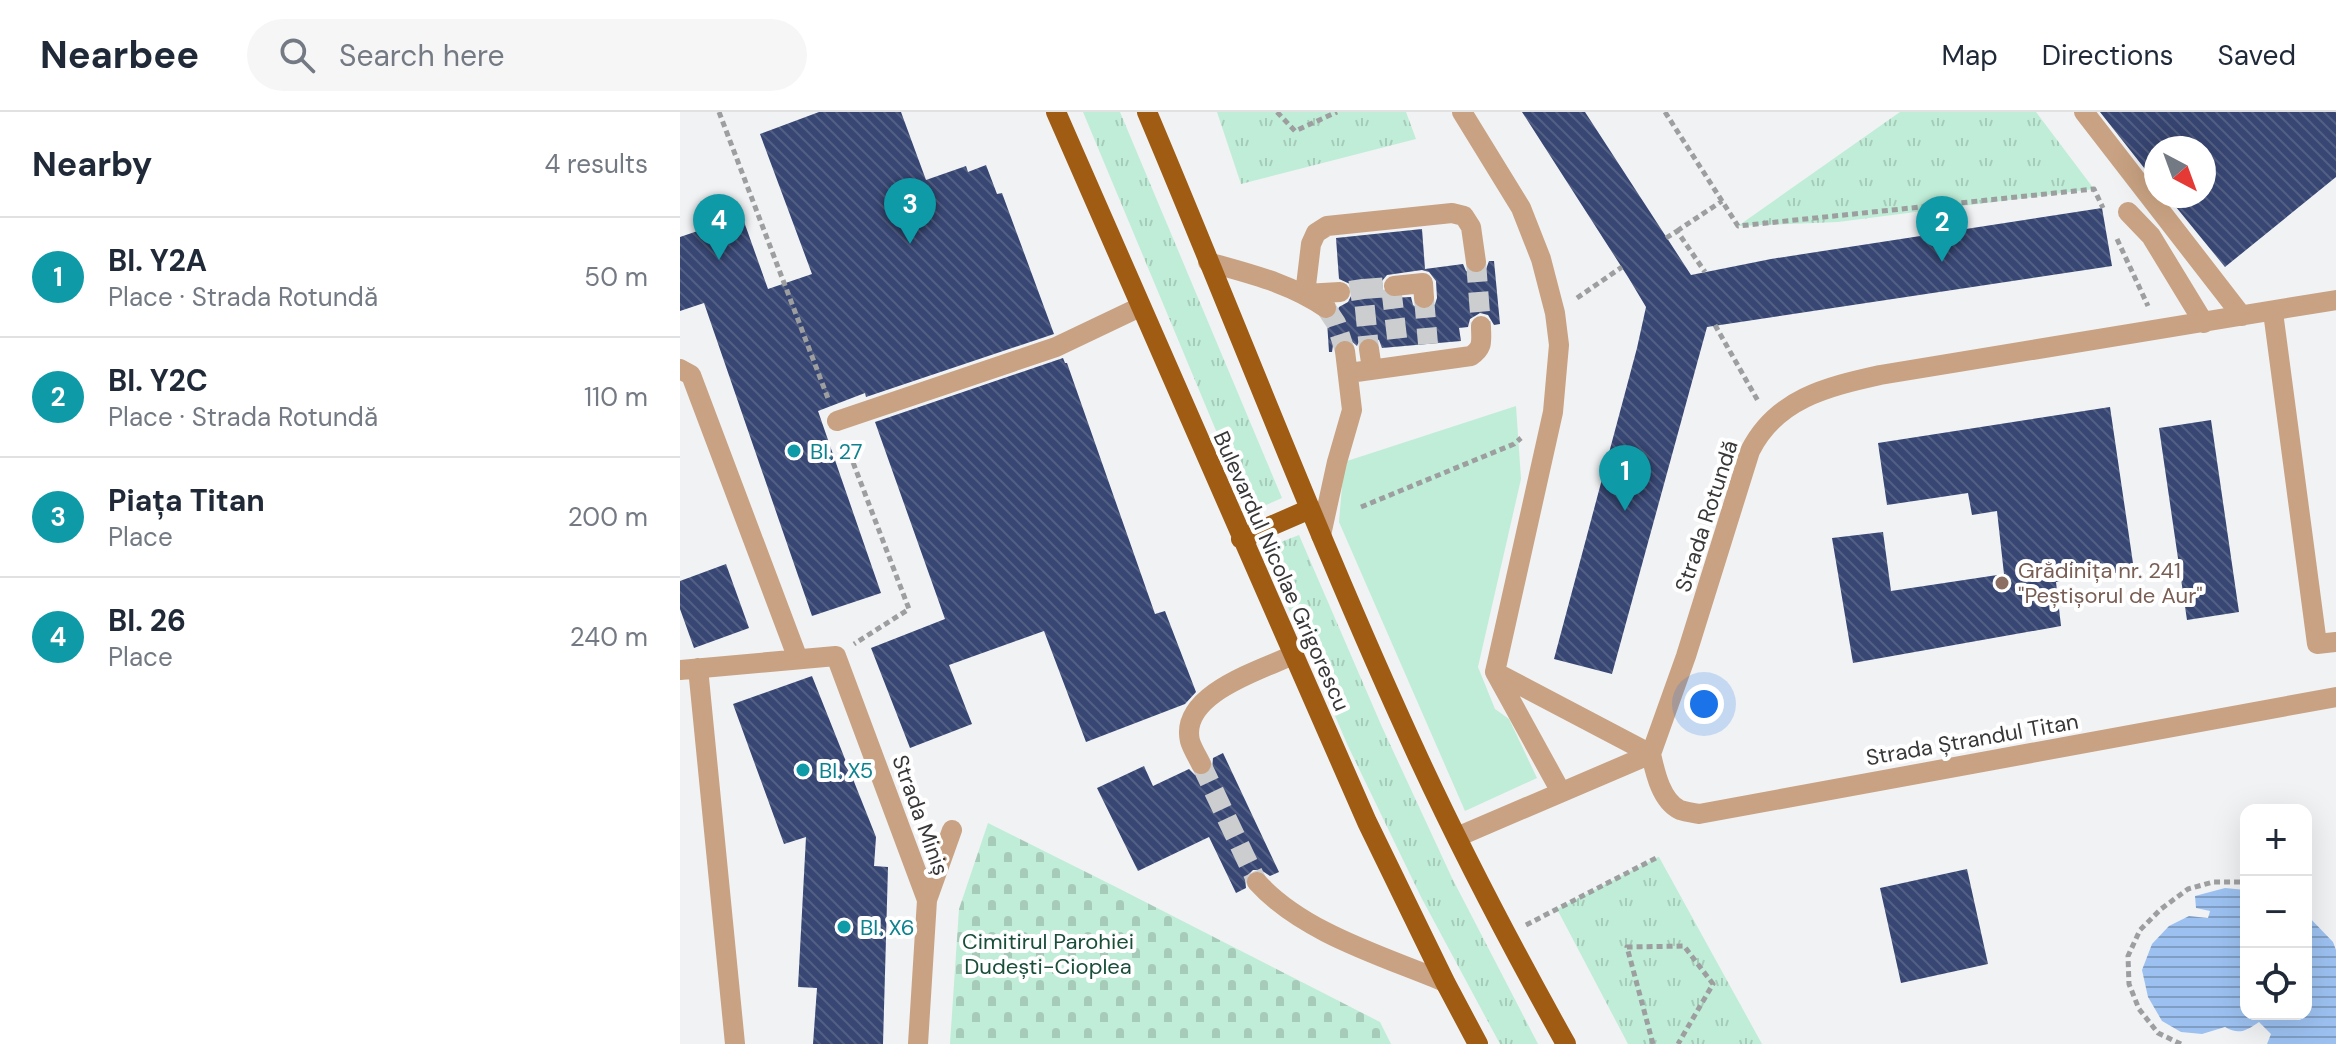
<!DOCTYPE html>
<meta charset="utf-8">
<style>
:root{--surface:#fff;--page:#f6f6f7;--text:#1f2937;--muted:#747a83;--line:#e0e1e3;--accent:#1a73e8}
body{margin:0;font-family:"DM Sans",sans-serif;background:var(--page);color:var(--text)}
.controls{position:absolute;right:24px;bottom:24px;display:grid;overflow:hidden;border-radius:16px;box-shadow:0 8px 32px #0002}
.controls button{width:72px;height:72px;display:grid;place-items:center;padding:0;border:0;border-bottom:2px solid var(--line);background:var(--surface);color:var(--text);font:40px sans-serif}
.compass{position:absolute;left:1464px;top:24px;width:72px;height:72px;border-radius:50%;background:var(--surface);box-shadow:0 8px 32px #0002;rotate:139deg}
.you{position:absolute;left:1024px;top:592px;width:28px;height:28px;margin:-20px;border:6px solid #fff;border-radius:50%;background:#1a73e8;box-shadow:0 0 0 12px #1a73e833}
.badge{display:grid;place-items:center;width:52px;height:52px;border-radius:50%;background:var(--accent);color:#fff;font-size:26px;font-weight:700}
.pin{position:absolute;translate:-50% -66px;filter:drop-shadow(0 2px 4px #0008)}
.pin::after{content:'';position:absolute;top:42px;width:28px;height:24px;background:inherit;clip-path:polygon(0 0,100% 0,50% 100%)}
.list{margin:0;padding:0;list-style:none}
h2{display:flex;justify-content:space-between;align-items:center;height:104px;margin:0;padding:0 32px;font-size:34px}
h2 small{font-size:26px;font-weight:400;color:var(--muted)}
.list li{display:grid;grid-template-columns:52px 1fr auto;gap:24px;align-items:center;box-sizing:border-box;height:120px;padding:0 32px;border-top:2px solid var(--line)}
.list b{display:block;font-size:30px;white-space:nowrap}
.list p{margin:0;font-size:26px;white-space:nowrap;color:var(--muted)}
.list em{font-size:26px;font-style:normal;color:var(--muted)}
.icon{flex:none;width:44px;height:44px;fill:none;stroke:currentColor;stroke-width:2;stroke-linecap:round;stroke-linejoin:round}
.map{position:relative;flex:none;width:1656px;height:932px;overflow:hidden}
header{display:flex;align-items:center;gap:48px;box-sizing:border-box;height:112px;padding:0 40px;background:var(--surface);border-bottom:2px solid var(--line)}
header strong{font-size:38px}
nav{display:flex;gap:44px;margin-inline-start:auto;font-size:28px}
.search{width:560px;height:72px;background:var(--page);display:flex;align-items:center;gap:20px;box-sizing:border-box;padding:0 28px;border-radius:44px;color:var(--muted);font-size:30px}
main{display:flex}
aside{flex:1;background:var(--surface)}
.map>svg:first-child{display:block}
.grass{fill:url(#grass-tufts)}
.cemetery{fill:url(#cemetery-stones)}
.garden{fill:#c0edd7}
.water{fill:url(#water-rules)}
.building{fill:url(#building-back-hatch);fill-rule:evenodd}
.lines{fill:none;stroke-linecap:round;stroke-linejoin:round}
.minor-tunnel{stroke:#cccdcf;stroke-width:20;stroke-dasharray:20 10;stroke-linecap:butt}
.path{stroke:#9d9e9f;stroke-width:5;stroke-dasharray:6 4;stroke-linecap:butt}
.minor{stroke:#c8a282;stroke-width:20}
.major{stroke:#9f5c12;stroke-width:20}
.culture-dot{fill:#0f9aa8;stroke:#fff;stroke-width:3}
.education-dot{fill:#8d6e63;stroke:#fff;stroke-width:3}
.labels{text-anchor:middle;stroke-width:8;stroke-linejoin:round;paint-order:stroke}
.culture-label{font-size:22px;fill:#0d838f;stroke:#fff;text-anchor:start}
.street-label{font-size:22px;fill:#383839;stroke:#fff}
.education-label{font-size:22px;fill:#785e54;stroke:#fff;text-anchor:start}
.park-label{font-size:22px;fill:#194e3a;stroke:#fff}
</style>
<header>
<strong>Nearbee</strong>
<div class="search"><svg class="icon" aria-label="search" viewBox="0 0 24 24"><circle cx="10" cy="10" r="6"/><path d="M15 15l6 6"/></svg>Search here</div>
<nav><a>Map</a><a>Directions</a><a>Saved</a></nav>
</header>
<main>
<aside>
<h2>Nearby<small>4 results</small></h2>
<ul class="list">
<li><span class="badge" style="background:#0f9aa8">1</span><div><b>Bl. Y2A</b><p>Place · Strada Rotundă</p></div><em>50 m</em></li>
<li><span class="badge" style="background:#0f9aa8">2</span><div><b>Bl. Y2C</b><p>Place · Strada Rotundă</p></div><em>110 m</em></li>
<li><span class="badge" style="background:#0f9aa8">3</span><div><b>Piața Titan</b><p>Place</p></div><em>200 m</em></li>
<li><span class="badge" style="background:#0f9aa8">4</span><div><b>Bl. 26</b><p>Place</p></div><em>240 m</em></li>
</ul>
</aside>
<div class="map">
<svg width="1656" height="932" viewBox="0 0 1656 932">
<defs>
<pattern id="grass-tufts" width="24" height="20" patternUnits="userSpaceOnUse" patternTransform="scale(2)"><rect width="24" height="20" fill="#c0edd7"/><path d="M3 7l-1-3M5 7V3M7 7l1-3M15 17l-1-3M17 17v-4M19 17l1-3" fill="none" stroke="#a6ccb9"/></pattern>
<pattern id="cemetery-stones" width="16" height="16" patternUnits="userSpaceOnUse" patternTransform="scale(2)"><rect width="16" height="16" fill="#c0edd7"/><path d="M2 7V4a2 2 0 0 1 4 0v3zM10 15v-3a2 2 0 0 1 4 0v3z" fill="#a6ccb9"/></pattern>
<pattern id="water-rules" width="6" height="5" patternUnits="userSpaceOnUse" patternTransform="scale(2)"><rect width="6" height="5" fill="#9cc1f1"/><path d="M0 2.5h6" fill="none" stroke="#809ec4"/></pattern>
<pattern id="building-back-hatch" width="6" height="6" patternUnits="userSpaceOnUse" patternTransform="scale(2)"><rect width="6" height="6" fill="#374673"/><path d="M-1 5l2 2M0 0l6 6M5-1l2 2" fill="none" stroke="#535f83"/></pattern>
</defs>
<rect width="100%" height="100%" fill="#f1f2f4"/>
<path class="grass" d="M403 0H440L602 386 570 400Z
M537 0H726L736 27 561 72Z
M1220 0H1356L1414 77 1158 110 1058 114Z
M619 423 702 615 772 766 858 932H820L741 785 668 634 583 437Z
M978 745H979L1082 932H948L877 797Z"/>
<path class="cemetery" d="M308 711 436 775 700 910 711 932H270L279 797Z"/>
<path class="garden" d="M836 294 841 367 798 555 815 597 829 607 857 666 785 699 659 410 664 350Z"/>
<path class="water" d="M1545 776 1566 778V902H1626V802L1653 830 1656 838V932H1587L1591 922 1579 910C1566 919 1559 923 1545 915L1522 922 1501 920 1482 909 1468 885 1462 858 1472 832 1489 814 1509 804 1528 806 1530 799 1516 796 1515 784Z"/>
<path class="building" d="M139 0H221L246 68 286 54 288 60 306 53 317 82 322 81 374 222 186 285 185 281 138 299 201 481 132 504 24 191 0 199V125L62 104 88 177 132 162 80 22Z
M842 0H905L1011 163 1091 147 1422 96 1432 154 1027 215 932 562 874 547 957 236 966 195 948 165Z
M1420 0H1656V65L1545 155 1487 84H1524V36H1476V71Z
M742 117 745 157 783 152 786 159 797 163 805 160 809 149H814L820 212 814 213 808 203 800 201 790 207 788 215 779 216 781 229 702 236 699 228 688 224 680 227 677 234 669 227 658 228 653 233 652 240H649L647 209 656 204 659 195 668 190 673 180 670 172 659 167 656 126ZM742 158 749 160 756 169 757 186 755 192 751 197 744 199 738 197 733 193 731 185 709 186 703 181 702 169 707 163Z
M383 246 385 251H387L475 502 485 499 516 580 505 592 406 630 364 519 269 553 292 612 230 636 191 536 265 507 195 310Z
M1430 295 1454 458 1376 470 1381 514 1173 551 1152 426 1203 420 1211 479 1324 462 1317 399 1292 403 1288 381 1207 393 1198 331Z
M1531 308 1559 500 1507 508 1479 316Z
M46 452 69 516 14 536 0 497V469Z
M132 564 196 725 194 754 208 755 203 932H133L137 876 118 875 126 725 104 732 53 592Z
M543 641 599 760 590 764 581 758H573L565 766 566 776 556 781 529 725 458 759 417 676 464 654 473 674 509 657 515 663 526 664 532 658 533 646Z
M1287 757 1308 852 1221 871 1200 776Z"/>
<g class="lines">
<path class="minor-tunnel" d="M796 150 801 214
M683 177 711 175 718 234
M670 179 683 177 689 237
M744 186 748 232
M646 196 656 211 665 239
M521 652 577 770"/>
<path class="path" d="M39 0 149 289
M597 0 615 19 657 0
M985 0 1058 114 1414 77 1423 96
M997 119 1042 89
M986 126 997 119 1025 160
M1437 127 1468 194
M897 186 942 155
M1035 213 1078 289
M166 332 229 497 174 532
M681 395 834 332 841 326
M846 813 978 745
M973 932 947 835 1004 834 1033 872 998 932
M1501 932 1478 921 1459 897 1449 872 1448 844 1460 818 1481 797 1508 777 1533 770H1566"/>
<path class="minor" d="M782 0 841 96 861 147 875 201 879 233 873 300 815 560 881 680
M1404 0 1562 204
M1448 100 1471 124 1524 211
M528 150C570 162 610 171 646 196
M714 174 743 171 744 186
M660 180 625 182 631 132 636 121 647 114 772 101 784 104 791 115 796 150
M1593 200 1637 532 1656 530
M689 237 692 257
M0 257 11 263 118 547
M669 261 791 244C804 235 801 229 801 214
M157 309 376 235 460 195
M641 423 657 350 672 298 665 239
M18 556 55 932
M0 558 156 544 247 788 238 932
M815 560 971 642
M971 642C975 660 981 689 1000 698 1006 700 1014 701 1019 702L1656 585
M521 652C517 644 512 636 510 629 499 582 581 558 613 543
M777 725 971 642 1006 544 1070 339C1096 287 1146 275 1200 263L1656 188
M577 770C623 821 703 844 765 870
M247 788 272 718"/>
<path class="major" d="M376 0 687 710 765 870 798 932
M467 0C558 215 641 435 739 647 784 744 834 839 886 932
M561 427 630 397"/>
</g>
<g class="culture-dot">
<circle cx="114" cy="339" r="8"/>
<circle cx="123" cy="658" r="8"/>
<circle cx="164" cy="815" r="8"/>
</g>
<circle class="education-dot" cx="1322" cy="471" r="8"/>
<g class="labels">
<g class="culture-label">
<text x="130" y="347">Bl. 27</text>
<text x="139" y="666">Bl. X5</text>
<text x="180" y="823">Bl. X6</text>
</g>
<g class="street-label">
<text transform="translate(1026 404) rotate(-72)" y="8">Strada Rotundă</text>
<text transform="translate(602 459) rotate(66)" y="8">Bulevardul Nicolae Grigorescu</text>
<text transform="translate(1292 627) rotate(-10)" y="8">Strada Ștrandul Titan</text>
<text transform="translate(241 703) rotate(70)" y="8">Strada Miniș</text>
</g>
<g class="education-label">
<text x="1338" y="466">Grădinița nr. 241<tspan x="1338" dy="25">"Peștișorul de Aur"</tspan></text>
</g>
<g class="park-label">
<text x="368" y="837">Cimitirul Parohiei<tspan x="368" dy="25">Dudești-Cioplea</tspan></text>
</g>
</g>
</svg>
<div class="controls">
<button>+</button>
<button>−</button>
<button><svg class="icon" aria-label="locate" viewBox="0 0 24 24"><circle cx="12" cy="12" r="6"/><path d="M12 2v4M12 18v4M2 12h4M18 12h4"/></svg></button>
</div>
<svg class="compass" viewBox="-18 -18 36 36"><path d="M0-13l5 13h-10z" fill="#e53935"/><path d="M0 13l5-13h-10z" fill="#747a83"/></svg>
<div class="you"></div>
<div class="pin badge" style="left:945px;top:399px;background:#0f9aa8">1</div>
<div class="pin badge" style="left:1262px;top:150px;background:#0f9aa8">2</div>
<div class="pin badge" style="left:230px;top:132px;background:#0f9aa8">3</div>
<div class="pin badge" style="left:39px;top:148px;background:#0f9aa8">4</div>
</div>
</main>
